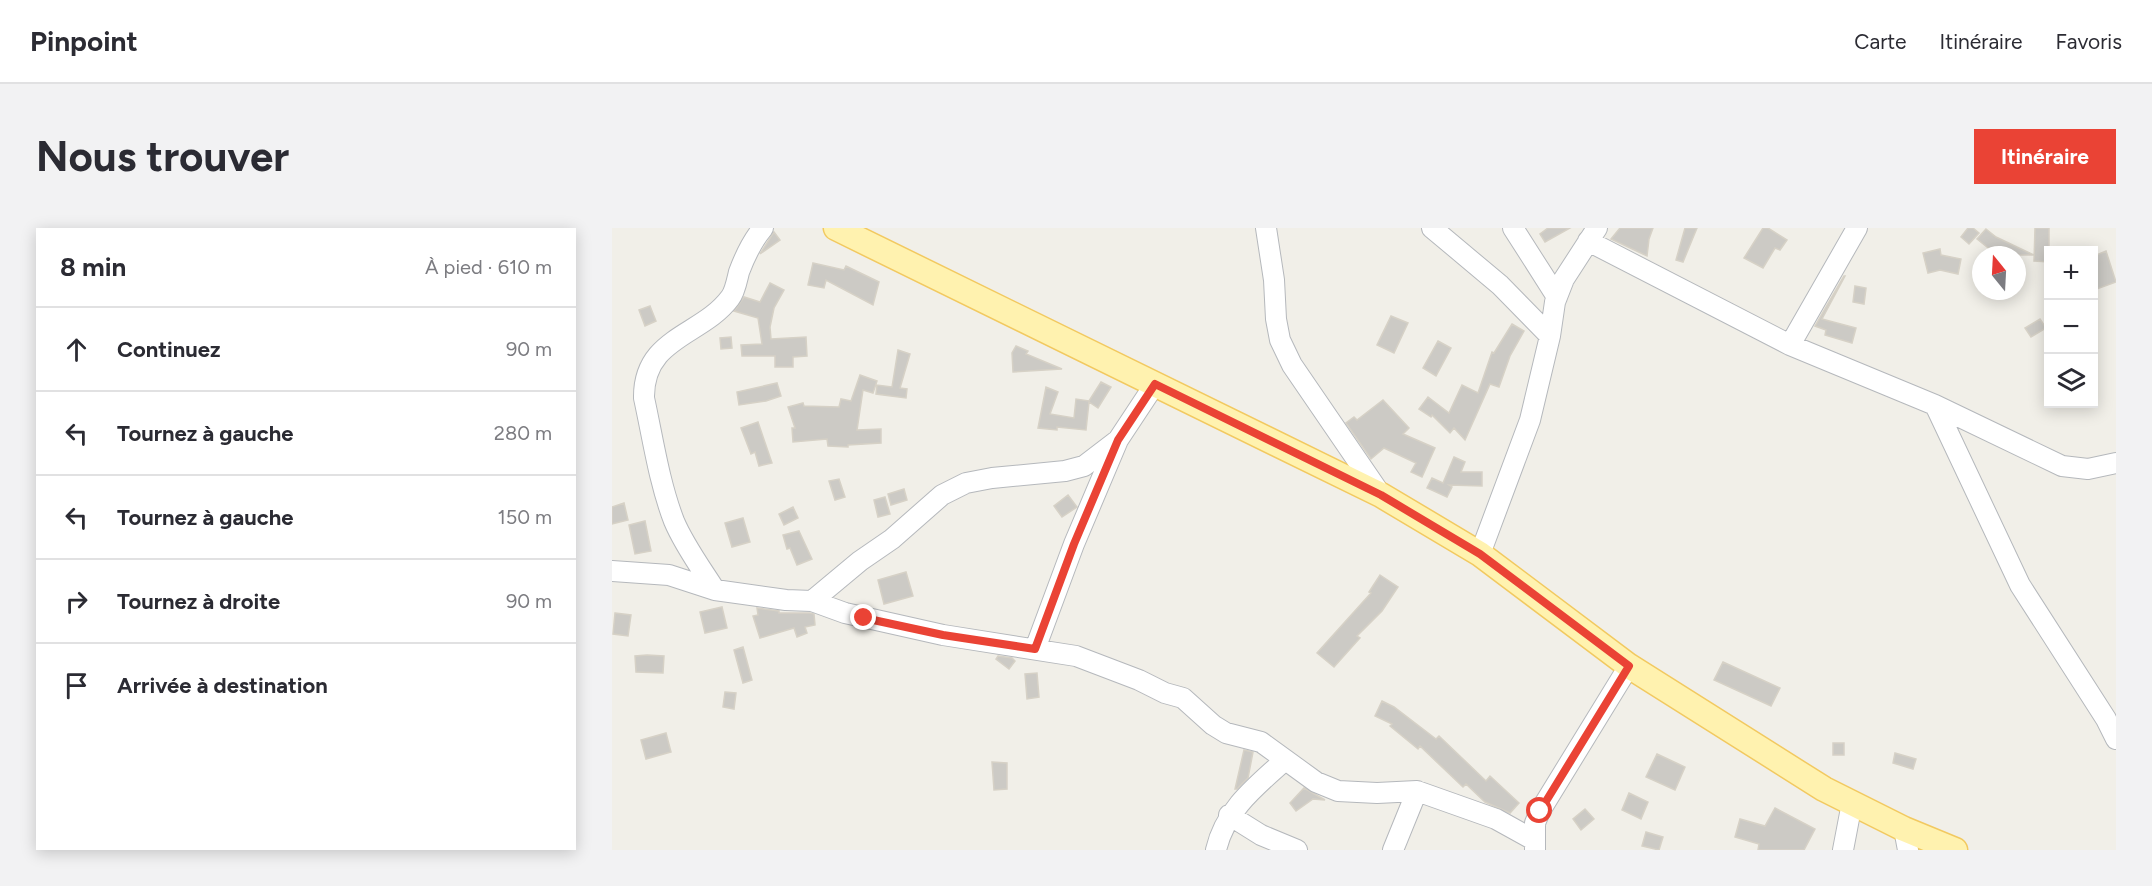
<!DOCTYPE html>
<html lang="fr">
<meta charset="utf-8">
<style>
:root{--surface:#fff;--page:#f2f2f3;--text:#2b2b33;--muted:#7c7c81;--line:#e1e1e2;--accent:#ea4335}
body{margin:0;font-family:Figtree,sans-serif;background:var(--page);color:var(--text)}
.controls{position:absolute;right:18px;top:18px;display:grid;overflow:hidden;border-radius:0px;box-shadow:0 3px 15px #0003}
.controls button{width:54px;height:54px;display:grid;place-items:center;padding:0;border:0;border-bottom:2px solid var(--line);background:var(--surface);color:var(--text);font:30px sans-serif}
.compass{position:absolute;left:1360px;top:18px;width:54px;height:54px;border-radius:50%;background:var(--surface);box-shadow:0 3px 15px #0003;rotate:342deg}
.stop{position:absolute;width:18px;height:18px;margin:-14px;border:4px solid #ea4335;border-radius:50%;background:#fff}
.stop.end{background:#ea4335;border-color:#fff;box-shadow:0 2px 6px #0008}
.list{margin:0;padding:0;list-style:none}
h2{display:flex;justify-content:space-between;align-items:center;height:78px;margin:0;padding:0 24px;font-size:26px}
h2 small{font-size:20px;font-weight:400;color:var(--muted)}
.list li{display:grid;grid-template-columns:39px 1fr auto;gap:18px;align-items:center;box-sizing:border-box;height:84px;padding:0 24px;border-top:2px solid var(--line)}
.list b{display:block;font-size:22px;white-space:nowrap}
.list em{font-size:20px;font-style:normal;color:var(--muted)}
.icon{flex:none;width:33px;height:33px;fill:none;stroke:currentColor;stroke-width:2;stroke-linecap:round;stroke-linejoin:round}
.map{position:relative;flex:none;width:1504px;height:622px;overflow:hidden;border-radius:0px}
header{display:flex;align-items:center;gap:36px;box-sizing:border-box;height:84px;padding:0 30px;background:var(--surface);border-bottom:2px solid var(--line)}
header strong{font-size:28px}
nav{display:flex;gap:33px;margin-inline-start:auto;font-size:21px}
.intro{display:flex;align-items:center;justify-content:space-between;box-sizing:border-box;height:144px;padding:0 36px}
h1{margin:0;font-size:42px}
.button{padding:15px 27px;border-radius:0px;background:var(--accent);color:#fff;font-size:21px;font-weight:700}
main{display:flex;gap:36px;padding:0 36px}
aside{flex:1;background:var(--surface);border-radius:0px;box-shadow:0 3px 15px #0003}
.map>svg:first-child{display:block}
.building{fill:#cccac5;stroke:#d6d1c6;stroke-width:1.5}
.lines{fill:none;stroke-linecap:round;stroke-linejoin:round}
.minor-casing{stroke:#b5b8bc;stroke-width:22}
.major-casing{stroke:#f2c960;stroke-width:27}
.minor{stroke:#fff;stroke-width:20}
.major{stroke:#fff2af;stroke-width:24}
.route{stroke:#ea4335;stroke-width:8}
</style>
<header>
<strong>Pinpoint</strong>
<nav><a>Carte</a><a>Itinéraire</a><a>Favoris</a></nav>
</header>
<div class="intro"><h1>Nous trouver</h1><a class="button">Itinéraire</a></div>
<main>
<aside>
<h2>8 min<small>À pied · 610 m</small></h2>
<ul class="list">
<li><svg class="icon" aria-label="ahead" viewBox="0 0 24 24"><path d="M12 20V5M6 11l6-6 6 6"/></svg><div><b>Continuez</b></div><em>90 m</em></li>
<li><svg class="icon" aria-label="left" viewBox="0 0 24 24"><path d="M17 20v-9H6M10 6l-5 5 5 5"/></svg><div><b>Tournez à gauche</b></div><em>280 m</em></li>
<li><svg class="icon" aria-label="left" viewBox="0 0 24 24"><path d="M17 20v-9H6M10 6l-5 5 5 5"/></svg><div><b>Tournez à gauche</b></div><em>150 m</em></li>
<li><svg class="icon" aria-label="right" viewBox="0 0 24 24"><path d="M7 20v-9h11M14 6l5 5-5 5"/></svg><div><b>Tournez à droite</b></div><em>90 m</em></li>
<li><svg class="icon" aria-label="arrive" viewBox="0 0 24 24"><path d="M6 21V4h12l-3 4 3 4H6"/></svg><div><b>Arrivée à destination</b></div></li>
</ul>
</aside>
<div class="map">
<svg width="1504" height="622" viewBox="0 0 1504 622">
<rect width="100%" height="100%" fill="#f1efe8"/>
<path class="building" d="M936 0H958L933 14 928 6Z
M1008 0H1041L1037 11 1035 28 999 11Z
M1073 0H1085L1071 34 1064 32Z
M1151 0H1156L1175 12 1168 22 1163 20 1151 40 1132 30Z
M1356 0H1361L1367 5 1357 16 1349 9Z
M1423 0H1437V34L1422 33Z
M1374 1 1384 9 1422 27H1378L1380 23 1365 11Z
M162 4 168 12 148 26 160 7Z
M1328 21 1329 27 1349 31 1346 46 1328 42 1316 45 1311 25Z
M1494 23 1504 54 1482 62V28Z
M201 35 232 42 234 38 267 54 261 77 214 52 212 60 196 57Z
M1232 48H1233L1210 91 1244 100 1240 115 1213 107 1214 102 1203 98Z
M158 55 172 62 162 80 158 99 159 111 194 109 195 128 181 129V139H163V128H130L129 117 150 116 146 90 122 83 132 69 148 74Z
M1243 58 1254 60 1252 76 1241 74Z
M38 78 44 93 33 98 27 82Z
M779 88 796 95 782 125 765 117Z
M1428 91 1434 100 1419 109 1413 100Z
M900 96 912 103 898 128 887 159 878 156 853 212 842 200 838 205 820 187 819 189 807 181 816 169 837 185 850 157 866 165 880 124 882 125Z
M119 109 120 120 109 121 108 110Z
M826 113 839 120 824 148 811 140Z
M404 118 416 123 414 126 450 141 401 144 400 125Z
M286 122 298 126 288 160 295 161 294 170 264 166 265 157 280 159Z
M248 147 265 153 261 165 251 162 245 202 269 201V215L236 217V219L216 218 215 211 181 214 180 200H183L176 179 191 175 192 178 227 179 229 171 239 173Z
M489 154 499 159 486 180 477 174 474 202 445 199V202L426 200 434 159 446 164 438 186 462 190 464 171 477 173Z
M165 155 169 168 154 173 127 177 125 164Z
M771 172 797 200 791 206 823 220 810 249 799 244 804 235 772 220 759 231 734 195 742 189 745 192Z
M146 194 160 235 147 238 143 224 139 226 129 200Z
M842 229 853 234 849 244H870V258L837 257 840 259 835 269 815 260 820 250 831 255Z
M227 251 233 269 223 272 217 253Z
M292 261 295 272 279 277 276 266Z
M456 267 465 279 450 289 442 278Z
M273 269 278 286 266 289 262 272Z
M12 275 16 292 0 296V279Z
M181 279 186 290 172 297 167 286Z
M131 290 138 314 120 319 113 295Z
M33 293 39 323 23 326 17 297Z
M187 303 200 331 185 337 178 320 175 321 171 307Z
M294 344 301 368 272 376 266 352Z
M768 347 786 359 770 383 745 408 748 410 722 439 705 425 759 365 757 364Z
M110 379 115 400 93 405 88 384Z
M145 380 167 383V385H198L202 386 203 397 193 399 195 405 185 409 182 400 148 410 141 388 146 387Z
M3 385 19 387 16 408 1 406Z
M131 419 140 452 131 455 122 422Z
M35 427 52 428 51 445 24 444 23 428Z
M386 428 400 430 403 433 397 441 384 431Z
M1111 434 1168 460 1159 478 1102 452Z
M425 445 427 469 415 471 413 446Z
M113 464 124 465 122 481 111 479Z
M770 473 782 479 824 511 827 508 874 553 878 548 907 575 898 585 873 574 854 556 851 559 808 518 806 521 778 498 780 496 763 488Z
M54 505 59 524 34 531 29 512Z
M1221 515H1232V527H1221Z
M632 522 641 524 636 550 625 561H623Z
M1283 525 1304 531 1301 541 1281 535Z
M1045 526 1073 539 1063 562 1034 549Z
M380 534 395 535V561L382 562Z
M692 560 713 572 701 571 684 583 678 575Z
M1017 565 1036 574 1029 591 1010 582Z
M1163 580 1203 601 1192 622H1146L1147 616 1123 609 1128 591 1153 598Z
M973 581 982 591 969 602 961 591Z
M1034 604 1051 609 1047 622 1030 618Z"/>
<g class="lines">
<defs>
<path id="minor" d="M654 0 662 52 664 91 668 112 680 137 769 267
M820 0 888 57 938 108
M901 0 945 69
M976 13 1178 117 1323 177 1450 238 1476 241 1504 235
M1178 117 1245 0
M1323 177 1408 357 1494 491 1504 511
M868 326 918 192 938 108 943 74 952 51 985 0
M0 343 57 347 103 362 174 372 200 373 233 385 331 407 464 428 527 452 553 465 571 470 601 497 614 505 649 514 704 554 726 563 765 565 805 563 884 591 922 612
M103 362C89 340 72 317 62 293 47 254 41 211 32 170 31 109 90 108 118 70 123 64 125 52 127 44 133 28 140 13 151 0
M200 373 248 333 280 311 330 267 354 255 380 250 453 243 472 238 506 212
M423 421 462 316 506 212 543 156
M617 587 649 607 685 622
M1292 601 1296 622
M604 622C613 582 644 558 673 532
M781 622 805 563
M923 622V595L928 583 1017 438
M1231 622 1240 575"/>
<path id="major" d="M224 0 769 267 868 326 1017 438 1212 561 1292 601 1343 622"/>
</defs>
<use href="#minor" class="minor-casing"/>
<use href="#major" class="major-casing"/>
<use href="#minor" class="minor"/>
<use href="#major" class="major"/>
</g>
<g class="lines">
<path class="route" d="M252 390 331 407 423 421 462 316 506 212 543 156 769 267 868 326 1017 438 928 583"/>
</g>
</svg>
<div class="controls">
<button>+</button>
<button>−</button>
<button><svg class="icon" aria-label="layers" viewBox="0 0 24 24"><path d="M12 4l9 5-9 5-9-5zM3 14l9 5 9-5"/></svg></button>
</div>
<svg class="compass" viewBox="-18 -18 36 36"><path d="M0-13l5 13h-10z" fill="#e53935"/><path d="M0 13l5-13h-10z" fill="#7c7c81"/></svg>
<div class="stop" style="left:928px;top:583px"></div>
<div class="stop end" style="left:252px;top:390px"></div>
</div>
</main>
